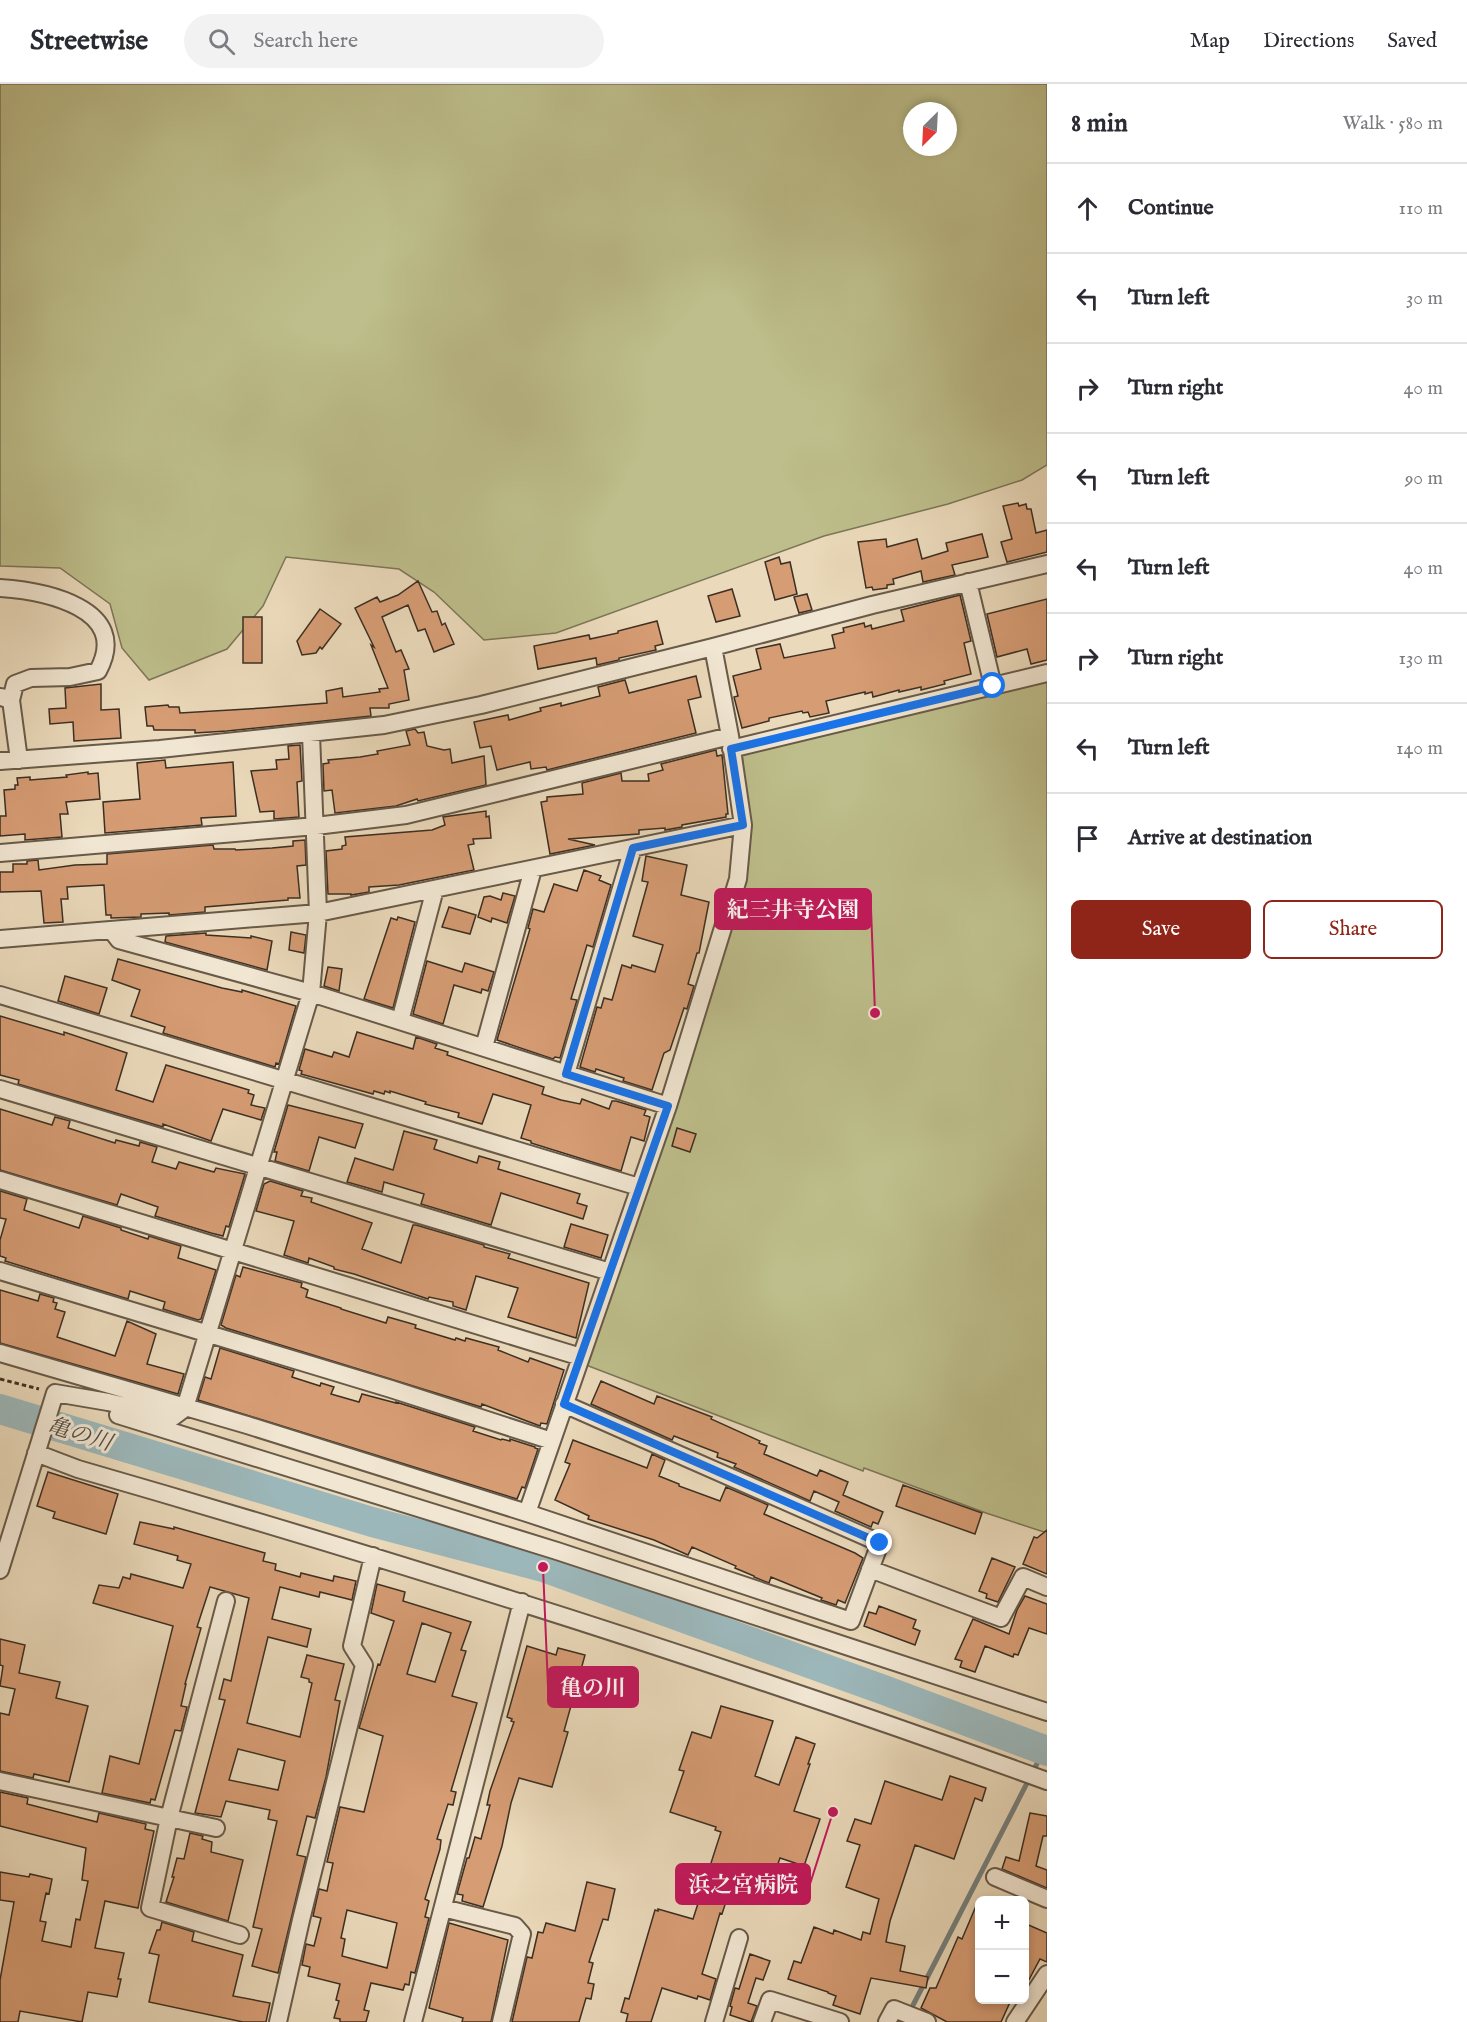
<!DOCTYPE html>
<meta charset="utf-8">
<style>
:root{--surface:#fff;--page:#f2f2f3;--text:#2b2b33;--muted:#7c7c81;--line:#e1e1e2;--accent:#8f2418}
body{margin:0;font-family:"IM FELL English","Noto Serif JP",serif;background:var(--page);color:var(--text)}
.controls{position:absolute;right:18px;bottom:18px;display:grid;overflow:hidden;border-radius:9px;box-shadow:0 3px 9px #0003}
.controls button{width:54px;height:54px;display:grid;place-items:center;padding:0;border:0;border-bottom:2px solid var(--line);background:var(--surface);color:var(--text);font:30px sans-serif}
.compass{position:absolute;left:903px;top:18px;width:54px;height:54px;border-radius:50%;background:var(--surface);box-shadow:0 3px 9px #0003;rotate:204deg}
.stop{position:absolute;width:18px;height:18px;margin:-14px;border:4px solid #1a73e8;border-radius:50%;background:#fff}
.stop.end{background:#1a73e8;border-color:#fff;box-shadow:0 2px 6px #0008}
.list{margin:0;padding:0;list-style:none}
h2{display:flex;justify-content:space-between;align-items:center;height:78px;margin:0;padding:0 24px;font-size:26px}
h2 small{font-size:20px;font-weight:400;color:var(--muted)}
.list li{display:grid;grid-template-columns:39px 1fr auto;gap:18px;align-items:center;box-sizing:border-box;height:90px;padding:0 24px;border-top:2px solid var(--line)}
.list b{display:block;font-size:22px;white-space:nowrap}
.list em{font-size:20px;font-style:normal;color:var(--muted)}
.actions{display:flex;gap:12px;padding:18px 24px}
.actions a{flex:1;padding:14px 0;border:2px solid var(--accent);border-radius:9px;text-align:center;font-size:21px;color:var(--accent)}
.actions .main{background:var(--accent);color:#fff}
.icon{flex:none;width:33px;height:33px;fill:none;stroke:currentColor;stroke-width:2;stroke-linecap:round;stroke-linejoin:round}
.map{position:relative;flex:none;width:1047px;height:1938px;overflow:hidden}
header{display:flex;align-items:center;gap:36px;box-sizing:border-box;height:84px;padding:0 30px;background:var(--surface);border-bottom:2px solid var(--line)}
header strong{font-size:28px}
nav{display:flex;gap:33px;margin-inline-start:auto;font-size:21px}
.search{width:420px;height:54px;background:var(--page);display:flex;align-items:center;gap:15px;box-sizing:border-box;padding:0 21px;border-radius:33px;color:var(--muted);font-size:22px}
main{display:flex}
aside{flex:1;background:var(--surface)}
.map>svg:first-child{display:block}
.green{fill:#bdbe8b;stroke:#7c7657;stroke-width:1.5;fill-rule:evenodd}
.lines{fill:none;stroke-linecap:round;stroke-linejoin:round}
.stream{stroke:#76817e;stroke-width:5}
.river{stroke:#9cb7ba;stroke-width:30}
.building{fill:#d69c74;stroke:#3c2f23;stroke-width:1.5;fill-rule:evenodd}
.minor-casing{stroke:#685a49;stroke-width:20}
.path{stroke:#3c2f23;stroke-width:3;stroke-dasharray:4.5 3;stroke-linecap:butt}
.minor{stroke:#f1e6d2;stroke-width:16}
.route{stroke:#1a73e8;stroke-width:8}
.labels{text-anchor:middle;stroke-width:6;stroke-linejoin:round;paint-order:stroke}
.water-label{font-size:22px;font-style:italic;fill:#4f4a41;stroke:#f1e6d2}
.leader{fill:none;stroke:#c2185b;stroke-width:2}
.callout-dot{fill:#c2185b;stroke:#f1e6d2;stroke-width:2}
.callout{fill:#c2185b;stroke:#c2185b;stroke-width:2}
.callout-label{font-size:22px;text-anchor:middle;font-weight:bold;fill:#fff}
</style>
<header>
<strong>Streetwise</strong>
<div class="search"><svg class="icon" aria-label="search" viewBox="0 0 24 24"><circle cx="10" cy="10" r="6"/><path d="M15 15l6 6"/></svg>Search here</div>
<nav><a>Map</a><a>Directions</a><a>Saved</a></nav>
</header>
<main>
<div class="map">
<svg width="1047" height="1938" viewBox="0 0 1047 1938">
<rect width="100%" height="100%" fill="#ead9ba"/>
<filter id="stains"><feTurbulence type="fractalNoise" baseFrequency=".00333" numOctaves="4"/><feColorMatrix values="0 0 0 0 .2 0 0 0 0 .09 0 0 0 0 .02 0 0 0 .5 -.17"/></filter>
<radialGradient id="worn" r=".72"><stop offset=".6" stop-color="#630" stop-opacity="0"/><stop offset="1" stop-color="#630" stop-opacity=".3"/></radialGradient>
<path class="green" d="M0 0H1047V381L1022 396 948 420 824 452 556 549 484 556 434 508 399 485 286 473 263 522 227 565 149 596 122 564 110 520 60 484 0 482ZM912 27H948V63H912Z
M1047 596V1449L986 1429 864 1384 863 1387 586 1281 749 738 742 670Z"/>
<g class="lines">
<path class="stream" d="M909 1929 1044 1666"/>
<path class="river" d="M0 1325 372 1438 543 1483 884 1606 1047 1667"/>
</g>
<path class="building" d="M1018 419 1019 422 1026 420 1027 425H1031L1036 449 1047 446V468L1007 478 1001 458 1012 455 1003 422Z
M982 450 988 473 952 481 955 491 923 498 921 487 893 495 894 500 887 501V504L873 506 872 503 866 504 858 458 886 455 887 463 917 455 922 475 948 467 946 459Z
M779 473 781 480 790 478 797 510 775 516 765 478Z
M418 497 432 528 437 527 442 541 445 539 454 560 434 568 425 545 418 547 408 521 382 533 396 568 401 566 409 585 404 586 409 616 389 620V624H370L371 632 227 647 195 649V646H154L153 642H147L145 623 168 621 169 623H179L180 629 263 624 327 619 326 607 342 604 343 613 380 608 379 605 388 604 371 561 374 563 355 524 377 513 380 518 398 511Z
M732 505 740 532 716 538 708 512Z
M807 510 812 526 799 529 794 513Z
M960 511 971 557 964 559 971 590 944 597 945 600 921 606V603L899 608V606L873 613 872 608 865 610V608L826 617 829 629 810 633 808 628 803 629 802 627 769 634V637L742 644 734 613 738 612 733 592 761 585 756 565 780 560 784 574 835 564 832 551 844 548 843 544 864 539 865 543 871 541 872 545 904 537 901 526Z
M1047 515V576L1031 580 1027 565 997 573 987 530Z
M320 525 341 540 322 565 320 563 316 569 302 571 297 557Z
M243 533H262V579H243Z
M657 537 663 560 655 562 656 566 619 574V576L597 581 596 574 538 585 534 562 589 551 590 555 618 549V547Z
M696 592 701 613 688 616 696 649 547 686 546 683 531 685 530 678 497 686 491 662 480 664 474 638 508 631 509 636 541 627 540 624 561 619V622L600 612 598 603 625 596 629 609Z
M101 600V626L119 625 121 654 74 657 73 638 50 640 49 625 66 624 65 604Z
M415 645 418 649 424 648 427 662 444 666 450 665 452 679 484 672 486 701 418 717 417 715 396 722 335 729 332 706 324 707 323 680 329 679 328 676 360 673 378 670 377 667 410 661 406 647Z
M300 661 302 697 297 698 299 733 274 735V727L260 728 251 687 277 685 276 676 289 675 288 662Z
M716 666 717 672 722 671 728 730H726V733L682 741V743L665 746V744L639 746V750L568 755 595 761 550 770 541 718 547 717V713L583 710 582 699 621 689 622 697H649L648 690 663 686 661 680Z
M165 676 166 684 233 678 236 732 201 734 202 741 105 749 103 718 140 715 137 679Z
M88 688V690L98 689 100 715 66 718 68 730H60L62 753 25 756V750L0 752V732H6L4 706 15 705V701H18L17 694 30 693V696L67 693 66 691Z
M486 727V733L489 732 491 754 473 755 474 760 468 761 474 786 399 801 369 803V808L351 811V810H328L326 767 342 765V762L346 761 345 753 432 746 445 741 443 733Z
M305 756 306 781 297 782 300 814H288V816L205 823V828L169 831V829L141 830V833L111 834V831H106L104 801 67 803 68 815H61L63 838 44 839 41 807 0 808V788H13V780H27V777L38 776 39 786 75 781 107 780V770L213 761 214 765H235L236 766 272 764 293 762V757Z
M646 772 687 781 681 811 709 818 699 869H697L688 900 694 902 687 925 684 924 670 966 664 969 652 1006 623 997 624 994 596 985 595 988 580 983 597 923 601 924 604 914 612 916 622 881 631 884 632 881 655 888 663 861 633 852 648 798 642 797Z
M584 786 601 792 599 796 611 801 593 863 587 861 571 915 577 916 560 974 555 973 553 975 497 956 530 845 528 844 533 825 544 828 554 800 577 807Z
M503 809 515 812 507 839 492 834 491 838 478 833 484 813 490 812 501 816Z
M449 823 476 831 470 850 442 843Z
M398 833 415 838 393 924 364 915 391 834 397 836Z
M291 848 306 851 304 869 289 866Z
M206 849V851L251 854V852L272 857 267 886 165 858 166 852Z
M118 875 222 904 242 908V906L296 922 279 980 276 979 275 983 163 949 165 943 131 932 140 906 112 896Z
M427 877 462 888 465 879 494 888 488 907 482 905 481 909 454 901 443 940 413 930Z
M328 883 342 885 339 907 324 902Z
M65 892 107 904 99 930 58 917Z
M0 932 64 951V948L127 969 116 1006 153 1018 166 981 249 1006 248 1009 254 1011 251 1021 265 1024 261 1036 223 1025 211 1057 163 1040V1043L18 1000 19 996 0 991Z
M357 948 413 965 416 953 437 960 435 964 448 968 447 971 544 1003 542 1010 561 1016 580 1020 582 1015 609 1025 612 1017H616L646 1026 644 1031 650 1033 644 1057 631 1053 621 1087 531 1059V1057L521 1054 531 1021 493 1010 482 1040 458 1033 459 1029 425 1020 426 1018 390 1007V1009L385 1007 384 1010 374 1007 373 1010 301 990 302 987 299 986 305 965 332 973 334 968 349 973Z
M288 1021 363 1040 355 1064 319 1053 309 1087 275 1077 277 1068H274Z
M0 1025 52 1041 55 1033 70 1037 68 1044 115 1059 116 1056 139 1062 140 1058 157 1063 152 1078 176 1085 179 1078 214 1088 216 1084 245 1090 229 1143 226 1142 223 1152 211 1149 155 1132 158 1123 121 1110 117 1121 0 1086Z
M677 1044 696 1050 690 1068 672 1062Z
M404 1047 437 1056 434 1065 477 1079 479 1072 500 1078 498 1085 580 1110 577 1119 587 1122 583 1135 501 1109 491 1141 421 1120 424 1110 384 1098 382 1108 347 1098 355 1074 393 1086Z
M270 1097 303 1107 301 1112 312 1114 311 1118 372 1139 362 1165 401 1179 413 1141H416L484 1161V1163L510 1170 508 1174 589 1199 576 1254 508 1233 518 1204 476 1192 466 1226 453 1222V1218L429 1213 428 1215 354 1190 334 1185V1183L309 1174 308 1179 284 1171 294 1137 256 1127 264 1100Z
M0 1107 27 1115 24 1126 79 1144 83 1132 121 1144V1146L148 1155 149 1152 181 1162 178 1174 216 1186 201 1235 198 1236 163 1225 165 1218 130 1207 128 1215 5 1177 6 1174 0 1172V1156L6 1135 0 1134Z
M571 1140 608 1151 601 1174 564 1163Z
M243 1183 302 1199 301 1203 308 1206 306 1213 341 1224V1225L386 1239 388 1233 416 1241 415 1244 455 1256 456 1254 465 1257 466 1254 499 1263 498 1266 528 1278 530 1274 564 1286 547 1340 541 1339 540 1342 482 1320 481 1323 226 1244 221 1241 236 1191 240 1193Z
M0 1206 38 1217 40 1210 54 1214 53 1218 57 1219 55 1225 65 1228 57 1253 115 1272 127 1237 156 1250 147 1280 184 1290 178 1310 0 1259Z
M220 1264 294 1287 292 1293 320 1302 321 1299 334 1303 331 1310 359 1318 362 1310 396 1319V1318L475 1343 473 1347 501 1356 502 1355 510 1357V1355L535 1363V1364L538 1365 525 1404 522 1403 517 1415 198 1316 205 1293 211 1295Z
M601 1297 654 1320 657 1312 712 1333 711 1335 760 1357 759 1359 767 1362 764 1370 817 1392 820 1386 848 1398 843 1411 883 1428 878 1440 873 1438 871 1443 835 1427 839 1418 814 1407 810 1417 734 1383 736 1380 717 1373 718 1369 674 1352 672 1356 591 1320Z
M573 1356 647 1384 652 1370 665 1376 659 1392 679 1400V1402L720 1417 726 1403 768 1421 764 1430 855 1469 863 1474 845 1519 838 1516 836 1521 821 1516 822 1514 771 1493 769 1499 754 1493V1492L735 1484 736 1482 692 1463 688 1471 654 1456 588 1435 589 1432 555 1416 570 1380 565 1378Z
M48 1388 118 1410 106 1450 53 1434 55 1428 37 1422Z
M903 1401 982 1429 975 1450 896 1422Z
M140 1438 174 1445V1443L265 1469 263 1477 276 1480 275 1486 300 1493 301 1489 333 1497 334 1492 356 1497 352 1516 320 1508 319 1513 280 1503 272 1535 311 1545 307 1563 268 1553 247 1639 300 1653 312 1599 309 1598V1595L301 1593 307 1571 344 1580 335 1616 340 1617 326 1693 315 1734 307 1732 297 1771 306 1773 278 1889 252 1882 262 1845 253 1843 277 1737 268 1735 270 1726 226 1717 221 1733 195 1729 225 1616 219 1615 224 1595 231 1597 249 1514 210 1503 197 1543 201 1544 185 1600H186L181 1622 187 1623 181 1647 175 1646 155 1716 151 1715 150 1719 102 1709 110 1672 139 1680 173 1542 93 1519 99 1501 119 1504 123 1493 130 1495 131 1490 183 1504 191 1480 177 1476 178 1472 134 1460ZM238 1665 285 1677 278 1706 229 1696Z
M1047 1446V1490L1023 1480 1034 1453 1037 1454Z
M992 1474 1015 1483 998 1518 986 1514 987 1510 979 1507Z
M377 1500 405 1508 403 1517 471 1538 461 1566 466 1567 452 1612 477 1619 451 1707 456 1708 453 1721 448 1720 437 1755 441 1756 440 1765 425 1815 429 1817 425 1833 429 1834 415 1889 411 1888 409 1901 405 1900 403 1906 371 1899 364 1926 369 1927 366 1938H340V1935L334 1934 339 1917 336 1916 340 1900 308 1892 310 1883 302 1881 306 1860 314 1862 321 1834 313 1832 319 1805 327 1807 333 1779 327 1778 340 1723 364 1728 383 1652 359 1644 378 1580 380 1581 394 1537 371 1529ZM422 1539 451 1549 435 1598 407 1590ZM347 1826 397 1839 387 1884 342 1872 345 1855 341 1854Z
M1025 1512 1047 1520V1550L1029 1544 1018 1571 1014 1570 1013 1573 985 1562 975 1588 960 1583 962 1577 955 1575 973 1535 1009 1550 1017 1526Z
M879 1522 916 1536 913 1544 920 1547 915 1561 864 1542 869 1528 876 1530Z
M0 1555 25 1561 19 1589 60 1598 56 1614 88 1622 69 1698 34 1690 33 1694 0 1687V1629L9 1631 15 1605 0 1602 3 1582 0 1581Z
M527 1562 556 1571 558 1564 585 1571 564 1647 568 1648 552 1703 519 1694 511 1719 502 1762 483 1823 462 1817 463 1811 457 1810 467 1774H469L475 1753 481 1755 490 1721H487L490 1707 514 1638 511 1637 512 1635 507 1633Z
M721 1622 773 1637 755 1692 779 1701 796 1653 815 1660 808 1680H810L794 1727 820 1735 804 1782 780 1774 767 1811 732 1799 722 1830 720 1829 702 1890 716 1895 710 1916 698 1912 697 1915 662 1904 651 1938H626L628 1930 621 1928 625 1914 629 1915 655 1826 658 1827V1825L693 1835 721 1748 715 1746 716 1743 670 1728 684 1687 679 1686 692 1648 711 1654Z
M950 1692 986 1704 982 1717 975 1714 954 1775 915 1761 890 1837 886 1858 905 1862 900 1887 928 1893 926 1904 871 1894 860 1930 833 1921 836 1912 828 1909V1908L788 1895 794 1877 801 1879 814 1843 833 1850 834 1846 861 1856 863 1848 870 1850 879 1815 846 1803 860 1761 847 1757 855 1735 871 1740 885 1697 942 1716Z
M0 1708 28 1714 27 1720 97 1738 99 1729 146 1740 145 1745 154 1747 138 1824 105 1817 95 1864 124 1869 118 1895H121L117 1913 88 1908 82 1938 20 1927 18 1938H0V1896L14 1818 0 1816V1788L29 1793 30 1790 52 1795 49 1810 46 1809 40 1837 46 1838 42 1857 71 1863 76 1835 80 1836 88 1797 82 1796 86 1764 0 1742Z
M1030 1729 1047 1732V1752H1043L1036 1782 1047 1786V1804L1002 1785 1006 1773 1019 1777Z
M190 1749 203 1752 202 1755 212 1758 211 1768 243 1776 228 1837 166 1818 174 1793H172L177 1774 184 1775Z
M587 1798 615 1805 608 1836 603 1835 589 1878 593 1879 588 1899 594 1900 591 1915 586 1914 579 1938H512L527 1873 532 1874 538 1848 543 1849 546 1839 575 1847Z
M979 1815 980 1916H1011L1001 1938H947L921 1924 930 1904H936L958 1853 962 1855Z
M162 1838 194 1848 192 1857 243 1871 233 1912 270 1919 266 1938H243L149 1918 159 1871 149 1869 157 1846H160Z
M449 1839 508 1856 491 1938H462L463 1934 429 1924Z
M1024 1839 1047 1849V1878L1040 1875 1024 1905Z
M750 1870 770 1877 763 1896 756 1894 748 1919 757 1922 751 1938 730 1931 732 1923 730 1922 735 1904 739 1905Z"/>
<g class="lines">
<defs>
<path id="minor" d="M0 504C44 507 132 524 98 587L70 593 31 594 15 600 11 616
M993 602 1047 589
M1 613 11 616 19 676
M731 665 993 602 968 498
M0 677 160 665 384 641 481 621 713 563 872 521 1047 480
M0 769 316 742 406 731 730 652
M112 847 119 856 311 909 668 1022
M0 855 318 829 743 741
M0 911 639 1103
M400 937 435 805
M484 963 533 785
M566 990 633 764
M0 1005 610 1188
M0 1096 581 1273
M0 1187 391 1305 552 1357
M0 1269 247 1341 527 1429 851 1537 880 1459 564 1320
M118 1331 557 1467 1047 1628
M36 1369 78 1385C404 1479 728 1581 1047 1697
M527 1429 668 1022 738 795 743 741 730 652 713 563
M870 1485 1001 1534 1023 1493 1047 1503
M0 1486 55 1309 108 1318 173 1333 185 1324 311 909 318 829 311 650
M0 1697 169 1734 226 1517
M216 1744 169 1734 150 1824 240 1851
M995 1793 1047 1815
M443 1824 515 1842 522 1850 501 1938
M278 1938 301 1836 364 1581 352 1562 373 1472
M413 1938 522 1518
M714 1938 739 1854
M762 1938 770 1916 840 1938
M887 1938 894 1925 927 1938
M1015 1938 1047 1890"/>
</defs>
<use href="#minor" class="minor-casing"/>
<path class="path" d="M0 1295 39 1305"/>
<use href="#minor" class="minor"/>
</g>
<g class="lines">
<path class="route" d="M880 1459 564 1320 668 1022 566 990 633 764 743 741 731 665 993 602"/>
</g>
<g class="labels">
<g class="water-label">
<text transform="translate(80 1349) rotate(17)" y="8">亀の川</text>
</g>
</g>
<path class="leader" d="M875 929L871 825M543 1483L548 1603M833 1728L810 1800"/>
<g class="callout-dot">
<circle cx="875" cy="929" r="6"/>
<circle cx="543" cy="1483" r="6"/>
<circle cx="833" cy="1728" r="6"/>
</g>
<g class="callout">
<rect x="715" y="805" width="156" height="40" rx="6"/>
<rect x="548" y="1583" width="90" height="40" rx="6"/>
<rect x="676" y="1780" width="134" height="40" rx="6"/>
</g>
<g class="callout-label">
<text x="793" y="833">紀三井寺公園</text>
<text x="593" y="1611">亀の川</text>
<text x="743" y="1808">浜之宮病院</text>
</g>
<rect width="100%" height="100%" filter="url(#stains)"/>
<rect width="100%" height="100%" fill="url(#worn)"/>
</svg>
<div class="controls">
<button>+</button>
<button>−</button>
</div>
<svg class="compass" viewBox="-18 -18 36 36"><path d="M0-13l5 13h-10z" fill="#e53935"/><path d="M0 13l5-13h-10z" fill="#7c7c81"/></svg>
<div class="stop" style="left:993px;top:602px"></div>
<div class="stop end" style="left:880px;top:1459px"></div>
</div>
<aside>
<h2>8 min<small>Walk · 580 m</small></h2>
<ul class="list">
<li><svg class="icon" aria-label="ahead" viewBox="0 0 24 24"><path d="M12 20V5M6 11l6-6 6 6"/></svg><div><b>Continue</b></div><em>110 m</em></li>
<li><svg class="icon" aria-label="left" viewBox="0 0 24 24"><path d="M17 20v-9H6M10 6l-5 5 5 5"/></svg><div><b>Turn left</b></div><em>30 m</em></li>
<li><svg class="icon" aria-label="right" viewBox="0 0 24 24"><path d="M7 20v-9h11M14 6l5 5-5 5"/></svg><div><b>Turn right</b></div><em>40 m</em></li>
<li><svg class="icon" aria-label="left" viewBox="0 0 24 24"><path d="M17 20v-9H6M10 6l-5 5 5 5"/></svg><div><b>Turn left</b></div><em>90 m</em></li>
<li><svg class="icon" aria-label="left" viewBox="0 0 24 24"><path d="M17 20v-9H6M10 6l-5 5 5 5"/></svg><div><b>Turn left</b></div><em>40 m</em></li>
<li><svg class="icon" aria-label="right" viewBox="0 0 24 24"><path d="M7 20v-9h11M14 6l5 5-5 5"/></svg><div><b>Turn right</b></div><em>130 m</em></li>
<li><svg class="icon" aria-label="left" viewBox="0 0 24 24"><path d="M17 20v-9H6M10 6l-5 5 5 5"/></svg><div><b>Turn left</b></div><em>140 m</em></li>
<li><svg class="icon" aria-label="arrive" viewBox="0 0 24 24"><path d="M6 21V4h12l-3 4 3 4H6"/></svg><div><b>Arrive at destination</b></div></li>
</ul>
<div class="actions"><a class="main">Save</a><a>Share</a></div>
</aside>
</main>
